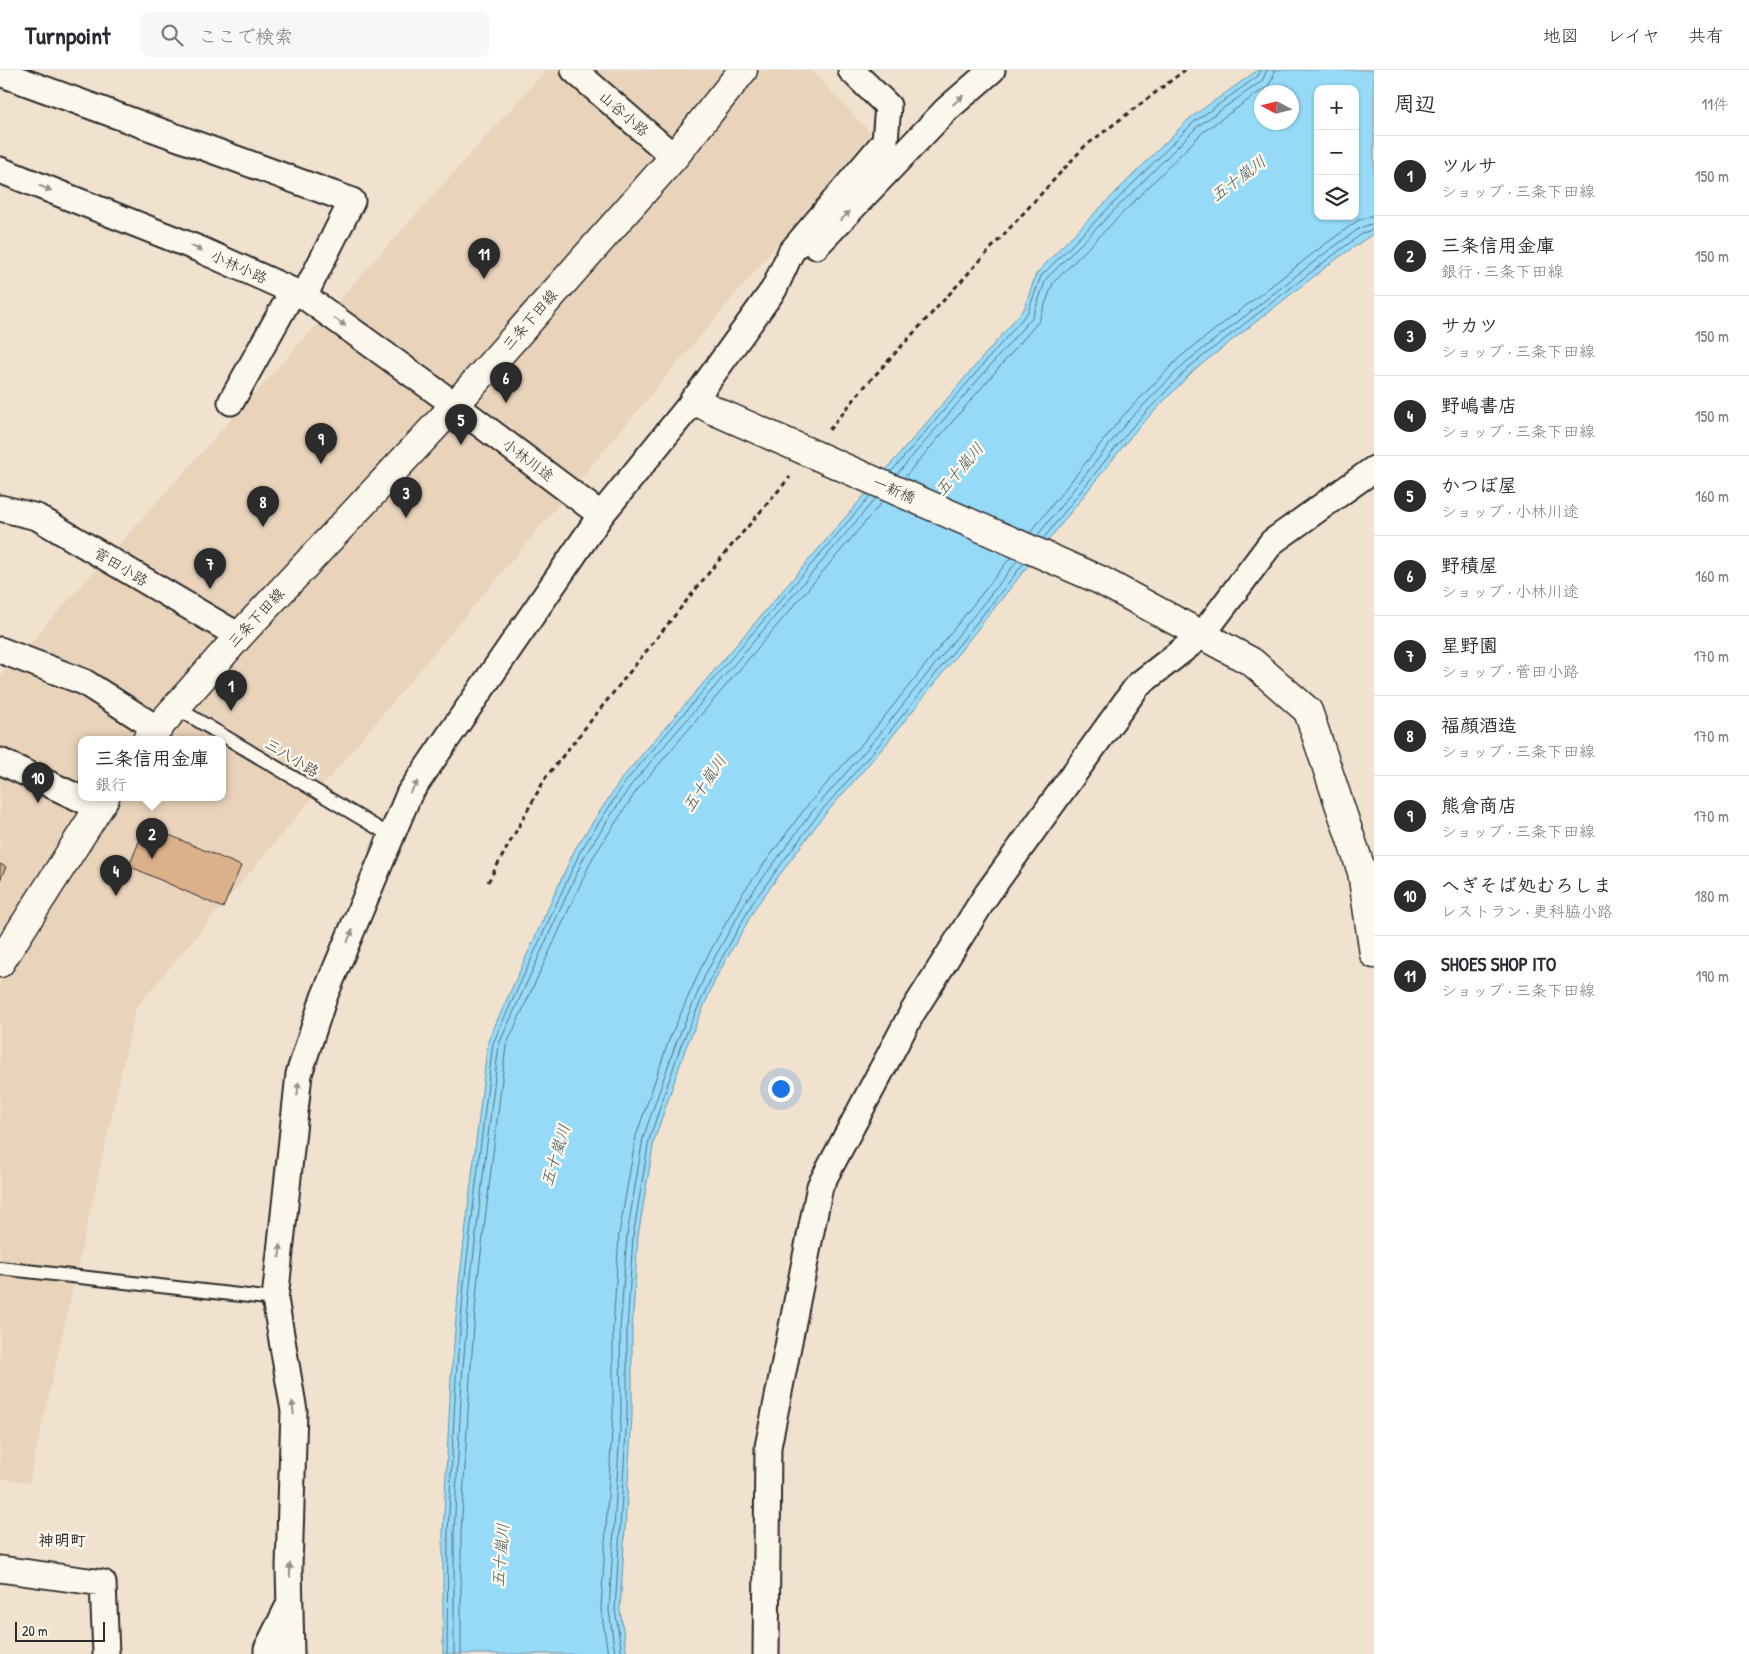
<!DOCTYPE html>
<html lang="ja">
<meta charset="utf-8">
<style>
:root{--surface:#fff;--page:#f7f7f7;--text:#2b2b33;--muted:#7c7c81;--line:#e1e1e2;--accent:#2b2b2b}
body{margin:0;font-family:"Patrick Hand","Klee One",sans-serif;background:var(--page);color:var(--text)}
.controls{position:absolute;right:15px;top:15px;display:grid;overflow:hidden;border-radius:10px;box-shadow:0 1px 4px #0004}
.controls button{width:45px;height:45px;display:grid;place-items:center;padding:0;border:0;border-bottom:1px solid var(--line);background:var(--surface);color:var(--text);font:25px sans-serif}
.compass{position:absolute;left:1254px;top:15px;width:45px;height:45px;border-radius:50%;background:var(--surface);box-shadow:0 1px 4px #0004;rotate:277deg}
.scale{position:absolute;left:15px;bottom:12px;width:90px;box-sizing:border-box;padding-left:5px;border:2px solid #2b2b2b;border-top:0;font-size:14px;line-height:18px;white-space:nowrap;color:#2b2b2b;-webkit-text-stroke:4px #fbf7ec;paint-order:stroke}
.you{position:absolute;left:780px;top:1018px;width:18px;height:18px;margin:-12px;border:4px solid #fff;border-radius:50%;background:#1a73e8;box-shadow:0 0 0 8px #1a73e833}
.badge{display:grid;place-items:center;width:32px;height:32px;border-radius:50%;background:var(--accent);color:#fff;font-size:16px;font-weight:700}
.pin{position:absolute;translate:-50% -41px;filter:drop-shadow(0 1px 2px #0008)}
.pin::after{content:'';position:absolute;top:26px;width:18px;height:15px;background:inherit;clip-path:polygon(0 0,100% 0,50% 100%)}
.popup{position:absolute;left:78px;top:666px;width:148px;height:65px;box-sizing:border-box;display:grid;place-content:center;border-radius:10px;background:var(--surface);filter:drop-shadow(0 1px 4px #0005);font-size:16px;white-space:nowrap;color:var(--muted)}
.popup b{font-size:19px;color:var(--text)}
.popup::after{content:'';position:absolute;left:50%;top:100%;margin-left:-10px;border:10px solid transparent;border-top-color:var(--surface)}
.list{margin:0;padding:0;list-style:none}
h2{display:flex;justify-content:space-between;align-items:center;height:65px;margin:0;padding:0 20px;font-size:21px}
h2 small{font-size:16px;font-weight:400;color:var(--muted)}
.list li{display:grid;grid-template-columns:32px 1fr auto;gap:15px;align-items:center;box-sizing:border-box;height:80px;padding:0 20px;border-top:1px solid var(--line)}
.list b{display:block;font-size:19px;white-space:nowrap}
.list p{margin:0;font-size:16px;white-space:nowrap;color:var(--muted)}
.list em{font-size:16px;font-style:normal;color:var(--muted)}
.icon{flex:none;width:28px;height:28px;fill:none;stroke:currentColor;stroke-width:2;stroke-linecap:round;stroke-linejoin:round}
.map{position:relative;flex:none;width:1374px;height:1584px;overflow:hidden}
header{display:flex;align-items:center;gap:30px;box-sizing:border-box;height:70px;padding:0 25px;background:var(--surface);border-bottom:1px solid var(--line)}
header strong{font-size:24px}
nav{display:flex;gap:28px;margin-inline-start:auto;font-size:18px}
.search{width:350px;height:45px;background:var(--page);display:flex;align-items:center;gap:12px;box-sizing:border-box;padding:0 18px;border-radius:10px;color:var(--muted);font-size:19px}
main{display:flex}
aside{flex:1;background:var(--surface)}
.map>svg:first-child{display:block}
.built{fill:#ead3bb;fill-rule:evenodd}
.water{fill:#96daf8;stroke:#6b94a6;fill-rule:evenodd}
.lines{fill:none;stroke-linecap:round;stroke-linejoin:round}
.shore{stroke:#56717d;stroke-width:1}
.building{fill:#dbb18c;stroke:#2b2b2b}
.lane-casing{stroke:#2b2b2b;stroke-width:16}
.street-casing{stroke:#2b2b2b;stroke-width:29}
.secondary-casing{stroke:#2b2b2b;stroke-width:31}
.path{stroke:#2b2b2b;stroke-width:3;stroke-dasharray:5 4;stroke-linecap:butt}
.lane{stroke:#fbf7ec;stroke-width:12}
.street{stroke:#fbf7ec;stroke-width:25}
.secondary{stroke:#fbf7ec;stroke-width:28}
.secondary-bridge-casing{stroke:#2b2b2b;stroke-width:31;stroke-linecap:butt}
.secondary-bridge{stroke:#fbf7ec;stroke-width:28}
.oneway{fill:#93918c}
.labels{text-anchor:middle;stroke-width:5;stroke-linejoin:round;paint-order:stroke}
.street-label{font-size:15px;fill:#2b2b2b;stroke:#fbf7ec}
.water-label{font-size:16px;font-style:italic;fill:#46575e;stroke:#fbf7ec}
.neighbourhood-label{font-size:16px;font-weight:bold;fill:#2b2b2b;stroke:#fbf7ec}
</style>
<header>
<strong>Turnpoint</strong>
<div class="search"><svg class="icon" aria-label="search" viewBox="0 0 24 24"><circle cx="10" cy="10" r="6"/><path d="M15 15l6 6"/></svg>ここで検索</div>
<nav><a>地図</a><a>レイヤ</a><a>共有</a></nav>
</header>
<main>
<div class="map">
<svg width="1374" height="1584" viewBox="0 0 1374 1584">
<rect width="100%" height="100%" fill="#f1e2cf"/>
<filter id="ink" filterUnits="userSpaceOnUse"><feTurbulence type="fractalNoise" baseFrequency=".02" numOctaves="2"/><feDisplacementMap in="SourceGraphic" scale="10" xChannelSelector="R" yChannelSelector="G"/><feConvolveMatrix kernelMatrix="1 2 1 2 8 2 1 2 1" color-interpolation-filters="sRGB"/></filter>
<g filter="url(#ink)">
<path class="built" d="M546 0H811L871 63 136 938 29 1413 0 1408V606ZM82 670H222V728H82Z"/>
<path class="water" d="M1258 0H1374V163L1331 193 1193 301 1136 360 887 673 821 749 757 835 717 906 686 977 654 1071 638 1166 632 1260V1345L620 1540 627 1584H443V1463L451 1308 459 1214 488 971 575 779 622 708 1024 239 1036 204 1068 170 1190 48ZM1318 19H1355V146H1318ZM1262 22H1292V52H1262Z"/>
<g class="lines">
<path class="shore" d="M891 402 1028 242 1041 206 1194 52 1258 6 1261 0
M897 404 1033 246 1046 209 1198 56 1262 11 1267 0
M904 408 1039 251 1053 213 1203 62 1268 16 1273 8 1274 0
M1030 463 1122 347 1180 287 1320 178 1357 151 1374 145
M1037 466 1127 352 1185 293 1324 184 1360 158 1374 153
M1043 469 1132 357 1189 297 1328 189 1363 163 1374 159
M447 1584 448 1463 456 1308 464 1214 493 973 580 782 626 711 870 426
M454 1584V1463L462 1309 470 1215 499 974 585 785 631 715 876 428
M461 1584V1464L470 1309 477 1216 506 976 592 789 637 720 883 431
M608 1584 601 1539 613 1345V1259L619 1164 636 1066 669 970 701 898 742 824 806 737 873 661 1011 487
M615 1584 609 1540 621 1345 620 1260 627 1165 643 1068 676 973 707 901 748 828 812 742 878 666 1018 490
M622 1584 615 1540 627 1345V1260L633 1166 649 1070 681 975 713 904 753 832 817 746 883 670 1024 493"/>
</g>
<path class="building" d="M146 755 241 796 223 838 129 796Z
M0 794 6 797 0 810Z"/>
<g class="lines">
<defs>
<path id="lane" d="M177 638 391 766
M0 1198 275 1229"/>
<path id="street" d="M574 0 674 87
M0 3 352 131 304 226
M0 100 199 179 304 226 455 335 601 445
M816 176 946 40 992 0
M231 332 293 221
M0 438 37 447 239 566
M0 580 84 612 156 658
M0 691 98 737
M0 1499 103 1513 106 1584
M267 1584V1579L288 1537
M291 1584 289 1497 294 1341 275 1229 299 1004 324 927 409 724 601 445 694 330 774 219 791 182 885 71 888 36 851 0
M766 1584 768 1377 820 1116 912 943 987 824 1138 615 1202 565 1272 472 1374 399"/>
<path id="secondary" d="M694 330 715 341
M1100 510 1252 592 1308 641 1362 802 1374 884
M147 670 239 566 455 335 674 87 743 0
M0 893 105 728"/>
</defs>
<use href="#lane" class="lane-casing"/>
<use href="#street" class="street-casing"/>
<use href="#secondary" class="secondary-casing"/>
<path class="path" d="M829 360 866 315 1084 77 1185 0
M488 812 546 707 715 495 790 407"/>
<use href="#lane" class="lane"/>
<use href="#street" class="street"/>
<use href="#secondary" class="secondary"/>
<defs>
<path id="secondary-bridge" d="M715 341 1100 510"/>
</defs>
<use href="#secondary-bridge" class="secondary-bridge-casing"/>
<use href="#secondary-bridge" class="secondary-bridge"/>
</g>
<defs><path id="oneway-solid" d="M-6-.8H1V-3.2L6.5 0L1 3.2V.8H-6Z" transform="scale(1.25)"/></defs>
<g class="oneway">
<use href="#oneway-solid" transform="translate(958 30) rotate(-42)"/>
<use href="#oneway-solid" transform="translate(45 118) rotate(22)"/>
<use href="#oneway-solid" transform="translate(845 146) rotate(-46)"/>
<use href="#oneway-solid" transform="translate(196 178) rotate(23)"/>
<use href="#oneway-solid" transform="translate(340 252) rotate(36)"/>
<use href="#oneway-solid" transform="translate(414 717) rotate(-55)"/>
<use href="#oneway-solid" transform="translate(350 866) rotate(-67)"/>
<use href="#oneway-solid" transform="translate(298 1019) rotate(-84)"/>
<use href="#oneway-solid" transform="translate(280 1181) rotate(-84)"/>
<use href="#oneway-solid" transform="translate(293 1338) rotate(-96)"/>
<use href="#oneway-solid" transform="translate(290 1500) rotate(-90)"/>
</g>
</g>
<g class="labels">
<g class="street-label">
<text transform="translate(624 44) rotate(41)" y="5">山谷小路</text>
<text transform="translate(239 197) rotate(24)" y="5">小林小路</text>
<text transform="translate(530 250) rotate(-49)" y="5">三条下田線</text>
<text transform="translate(528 390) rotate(37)" y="5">小林川途</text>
<text transform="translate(894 420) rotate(24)" y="5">一新橋</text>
<text transform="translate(121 497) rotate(31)" y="5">菅田小路</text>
<text transform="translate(256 548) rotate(-47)" y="5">三条下田線</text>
<text transform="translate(292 688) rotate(31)" y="5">三八小路</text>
</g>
<g class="water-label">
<text transform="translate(1238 108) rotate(-37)" y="6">五十嵐川</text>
<text transform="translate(959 399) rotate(-49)" y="6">五十嵐川</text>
<text transform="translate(704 713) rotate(-56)" y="6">五十嵐川</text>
<text transform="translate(555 1085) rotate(-73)" y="6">五十嵐川</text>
<text transform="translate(500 1485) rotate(-85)" y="6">五十嵐川</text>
</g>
<g class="neighbourhood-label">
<text x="62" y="1476">神明町</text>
</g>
</g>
</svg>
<div class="controls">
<button>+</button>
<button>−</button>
<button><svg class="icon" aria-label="layers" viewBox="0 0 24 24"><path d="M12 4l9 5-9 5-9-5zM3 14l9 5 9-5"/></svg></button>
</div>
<svg class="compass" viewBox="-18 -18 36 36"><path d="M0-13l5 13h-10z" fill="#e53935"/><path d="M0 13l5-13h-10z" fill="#7c7c81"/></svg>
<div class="scale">20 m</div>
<div class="you"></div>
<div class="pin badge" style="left:231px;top:641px">1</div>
<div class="pin badge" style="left:152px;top:789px">2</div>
<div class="popup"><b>三条信用金庫</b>銀行</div>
<div class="pin badge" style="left:406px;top:448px">3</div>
<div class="pin badge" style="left:116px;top:826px">4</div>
<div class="pin badge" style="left:461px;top:375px">5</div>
<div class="pin badge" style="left:506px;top:333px">6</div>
<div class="pin badge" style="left:210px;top:519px">7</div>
<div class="pin badge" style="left:263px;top:457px">8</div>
<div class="pin badge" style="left:321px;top:394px">9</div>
<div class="pin badge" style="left:38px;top:733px">10</div>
<div class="pin badge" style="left:484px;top:209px">11</div>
</div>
<aside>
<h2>周辺<small>11件</small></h2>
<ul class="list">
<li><span class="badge">1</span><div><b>ツルサ</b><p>ショップ · 三条下田線</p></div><em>150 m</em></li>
<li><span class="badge">2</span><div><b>三条信用金庫</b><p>銀行 · 三条下田線</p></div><em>150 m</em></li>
<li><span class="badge">3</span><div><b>サカツ</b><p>ショップ · 三条下田線</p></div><em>150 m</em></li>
<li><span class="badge">4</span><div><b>野嶋書店</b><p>ショップ · 三条下田線</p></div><em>150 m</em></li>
<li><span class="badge">5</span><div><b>かつぼ屋</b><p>ショップ · 小林川途</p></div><em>160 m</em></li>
<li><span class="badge">6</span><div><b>野積屋</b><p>ショップ · 小林川途</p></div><em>160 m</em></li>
<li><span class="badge">7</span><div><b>星野園</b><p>ショップ · 菅田小路</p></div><em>170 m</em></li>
<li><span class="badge">8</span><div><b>福顔酒造</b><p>ショップ · 三条下田線</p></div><em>170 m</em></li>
<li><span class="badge">9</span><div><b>熊倉商店</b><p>ショップ · 三条下田線</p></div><em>170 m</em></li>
<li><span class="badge">10</span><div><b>へぎそば処むろしま</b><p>レストラン · 更科脇小路</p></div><em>180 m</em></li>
<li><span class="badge">11</span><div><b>SHOES SHOP ITO</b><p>ショップ · 三条下田線</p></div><em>190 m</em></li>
</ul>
</aside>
</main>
